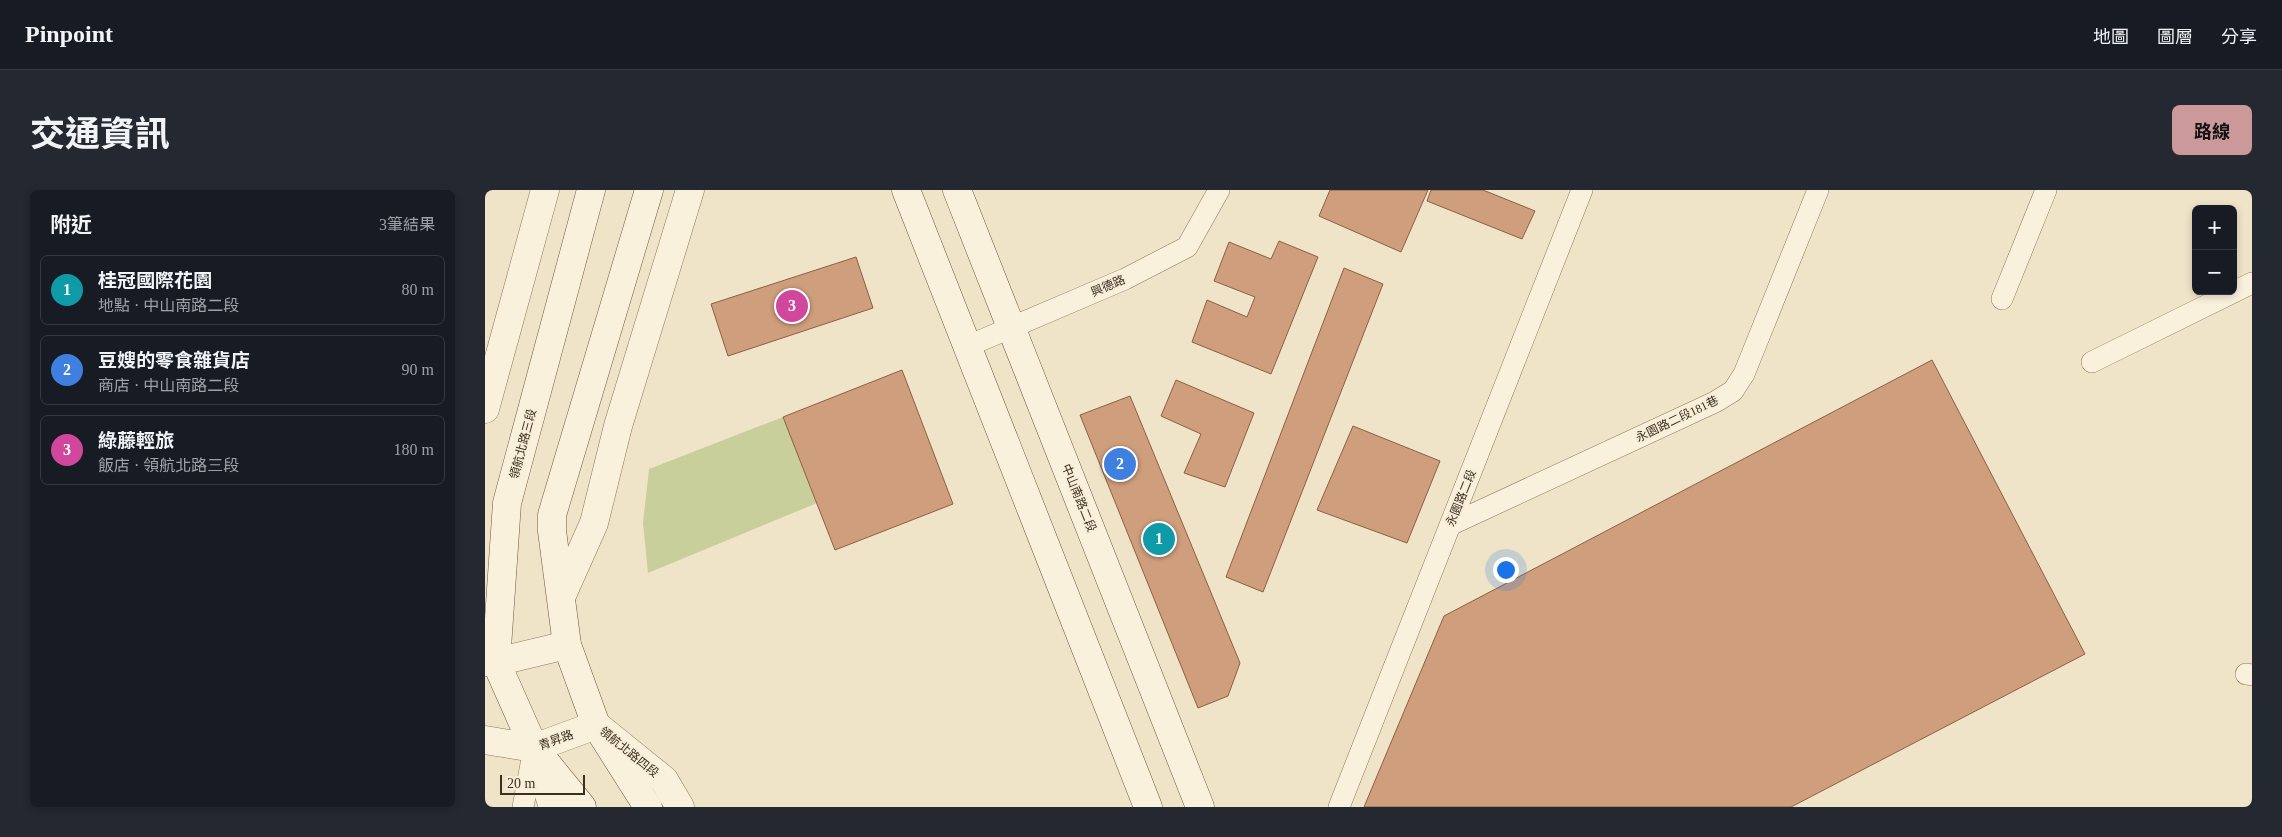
<!DOCTYPE html>
<html lang="zh-TW">
<meta charset="utf-8">
<style>
:root{--surface:#171b24;--page:#242831;--text:#f1f3f6;--muted:#9ea1a6;--line:#363941;--accent:#cc999b}
body{margin:0;font-family:"Times New Roman","Noto Sans TC",serif;background:var(--page);color:var(--text)}
.controls{position:absolute;right:15px;top:15px;display:grid;overflow:hidden;border-radius:8px;box-shadow:0 2px 8px #0003}
.controls button{width:45px;height:45px;display:grid;place-items:center;padding:0;border:0;border-bottom:1px solid var(--line);background:var(--surface);color:var(--text);font:25px sans-serif}
.scale{position:absolute;left:15px;bottom:12px;width:85px;box-sizing:border-box;padding-left:5px;border:2px solid #3d2e20;border-top:0;font-size:14px;line-height:18px;white-space:nowrap;color:#3d2e20;-webkit-text-stroke:4px #f7eed8;paint-order:stroke}
.you{position:absolute;left:1020px;top:379px;width:18px;height:18px;margin:-12px;border:4px solid #fff;border-radius:50%;background:#1a73e8;box-shadow:0 0 0 8px #1a73e833}
.badge{display:grid;place-items:center;width:32px;height:32px;border-radius:50%;background:var(--accent);color:#fff;font-size:16px;font-weight:700}
.pin{position:absolute;translate:-50% -50%;border:2px solid #fff;box-shadow:0 1px 5px #0006}
.list{margin:0;padding:0;list-style:none}
h2{display:flex;justify-content:space-between;align-items:center;height:65px;margin:0;padding:0 20px;font-size:21px}
h2 small{font-size:16px;font-weight:400;color:var(--muted)}
.list li{display:grid;grid-template-columns:32px 1fr auto;gap:15px;align-items:center;box-sizing:border-box;height:70px;margin:0 10px 10px;padding:0 10px;border:1px solid var(--line);border-radius:8px}
.list b{display:block;font-size:19px;white-space:nowrap}
.list p{margin:0;font-size:16px;white-space:nowrap;color:var(--muted)}
.list em{font-size:16px;font-style:normal;color:var(--muted)}
.map{position:relative;flex:none;width:1767px;height:617px;overflow:hidden;border-radius:8px}
header{display:flex;align-items:center;gap:30px;box-sizing:border-box;height:70px;padding:0 25px;background:var(--surface);border-bottom:1px solid var(--line)}
header strong{font-size:24px}
nav{display:flex;gap:28px;margin-inline-start:auto;font-size:18px}
.intro{display:flex;align-items:center;justify-content:space-between;box-sizing:border-box;height:120px;padding:0 30px}
h1{margin:0;font-size:35px}
.button{padding:12px 22px;border-radius:8px;background:var(--accent);color:#111;font-size:18px;font-weight:700}
main{display:flex;gap:30px;padding:0 30px}
aside{flex:1;background:var(--surface);border-radius:8px;box-shadow:0 2px 8px #0003}
.map>svg:first-child{display:block}
.green{fill:#c9cf9b}
.building{fill:#cf9f7d;stroke:#8d5f41}
.lines{fill:none;stroke-linecap:round;stroke-linejoin:round}
.minor-casing{stroke:#8d765c;stroke-width:22}
.tertiary-casing{stroke:#8d765c;stroke-width:29}
.secondary-casing{stroke:#6f573f;stroke-width:29}
.minor{stroke:#faf1dc;stroke-width:21}
.tertiary{stroke:#faf1dc;stroke-width:28}
.secondary{stroke:#faf1dc;stroke-width:28}
.labels{text-anchor:middle;stroke-width:4;stroke-linejoin:round;paint-order:stroke}
.street-label{font-size:12px;fill:#3d2e20;stroke:#f7eed8}
</style>
<header>
<strong>Pinpoint</strong>
<nav><a>地圖</a><a>圖層</a><a>分享</a></nav>
</header>
<div class="intro"><h1>交通資訊</h1><a class="button">路線</a></div>
<main>
<aside>
<h2>附近<small>3筆結果</small></h2>
<ul class="list">
<li><span class="badge" style="background:#0f9aa8">1</span><div><b>桂冠國際花園</b><p>地點 · 中山南路二段</p></div><em>80 m</em></li>
<li><span class="badge" style="background:#3f7fe0">2</span><div><b>豆嫂的零食雜貨店</b><p>商店 · 中山南路二段</p></div><em>90 m</em></li>
<li><span class="badge" style="background:#d1479c">3</span><div><b>綠藤輕旅</b><p>飯店 · 領航北路三段</p></div><em>180 m</em></li>
</ul>
</aside>
<div class="map">
<svg width="1767" height="617" viewBox="0 0 1767 617">
<rect width="100%" height="100%" fill="#f0e4c8"/>
<path class="green" d="M298 227 332 313 163 383 158 333 164 279Z"/>
<path class="building" d="M845 0H943L916 62 834 26Z
M946 0H998L1050 21 1037 49 942 11Z
M794 51 833 67 786 184 707 152 722 110 762 127 770 107 729 91 744 52 786 69Z
M371 67 388 118 243 166 226 114Z
M859 78 898 94 778 402 741 387Z
M1447 170 1600 464 1306 617H879L959 426Z
M417 180 468 314 350 360 298 227Z
M691 190 769 223 740 297 699 283 716 244 676 226Z
M645 206 755 473 743 506 713 518 595 225Z
M868 236 955 271 922 353 832 320Z"/>
<g class="lines">
<defs>
<path id="minor" d="M1517 109 1561 0
M483 156 640 89 702 57 734 0
M1607 172 1767 93
M965 335 1230 212 1248 201 1259 184 1333 0
M1761 484 1767 485
M38 617 49 558
M854 617 1097 0"/>
<path id="tertiary" d="M0 219 60 0
M77 405 109 333 133 236 205 0
M0 472H11L82 455
M0 550 49 558 111 535 179 590 195 617
M49 558 68 617"/>
<path id="secondary" d="M421 0 663 617
M472 0 715 617
M97 617 49 558 11 472 22 313 106 0
M163 617 111 535 82 455 67 341V325L164 0"/>
</defs>
<use href="#minor" class="minor-casing"/>
<use href="#tertiary" class="tertiary-casing"/>
<use href="#secondary" class="secondary-casing"/>
<use href="#minor" class="minor"/>
<use href="#tertiary" class="tertiary"/>
<use href="#secondary" class="secondary"/>
</g>
<g class="labels">
<g class="street-label">
<text transform="translate(623 96) rotate(-23)" y="4">興德路</text>
<text transform="translate(1192 229) rotate(-26)" y="4">永園路二段181巷</text>
<text transform="translate(38 254) rotate(-75)" y="4">領航北路三段</text>
<text transform="translate(594 308) rotate(68)" y="4">中山南路二段</text>
<text transform="translate(976 308) rotate(-68)" y="4">永園路二段</text>
<text transform="translate(71 550) rotate(-20)" y="4">青昇路</text>
<text transform="translate(144 562) rotate(39)" y="4">領航北路四段</text>
</g>
</g>
</svg>
<div class="controls">
<button>+</button>
<button>−</button>
</div>
<div class="scale">20 m</div>
<div class="you"></div>
<div class="pin badge" style="left:674px;top:349px;background:#0f9aa8">1</div>
<div class="pin badge" style="left:635px;top:274px;background:#3f7fe0">2</div>
<div class="pin badge" style="left:307px;top:116px;background:#d1479c">3</div>
</div>
</main>
